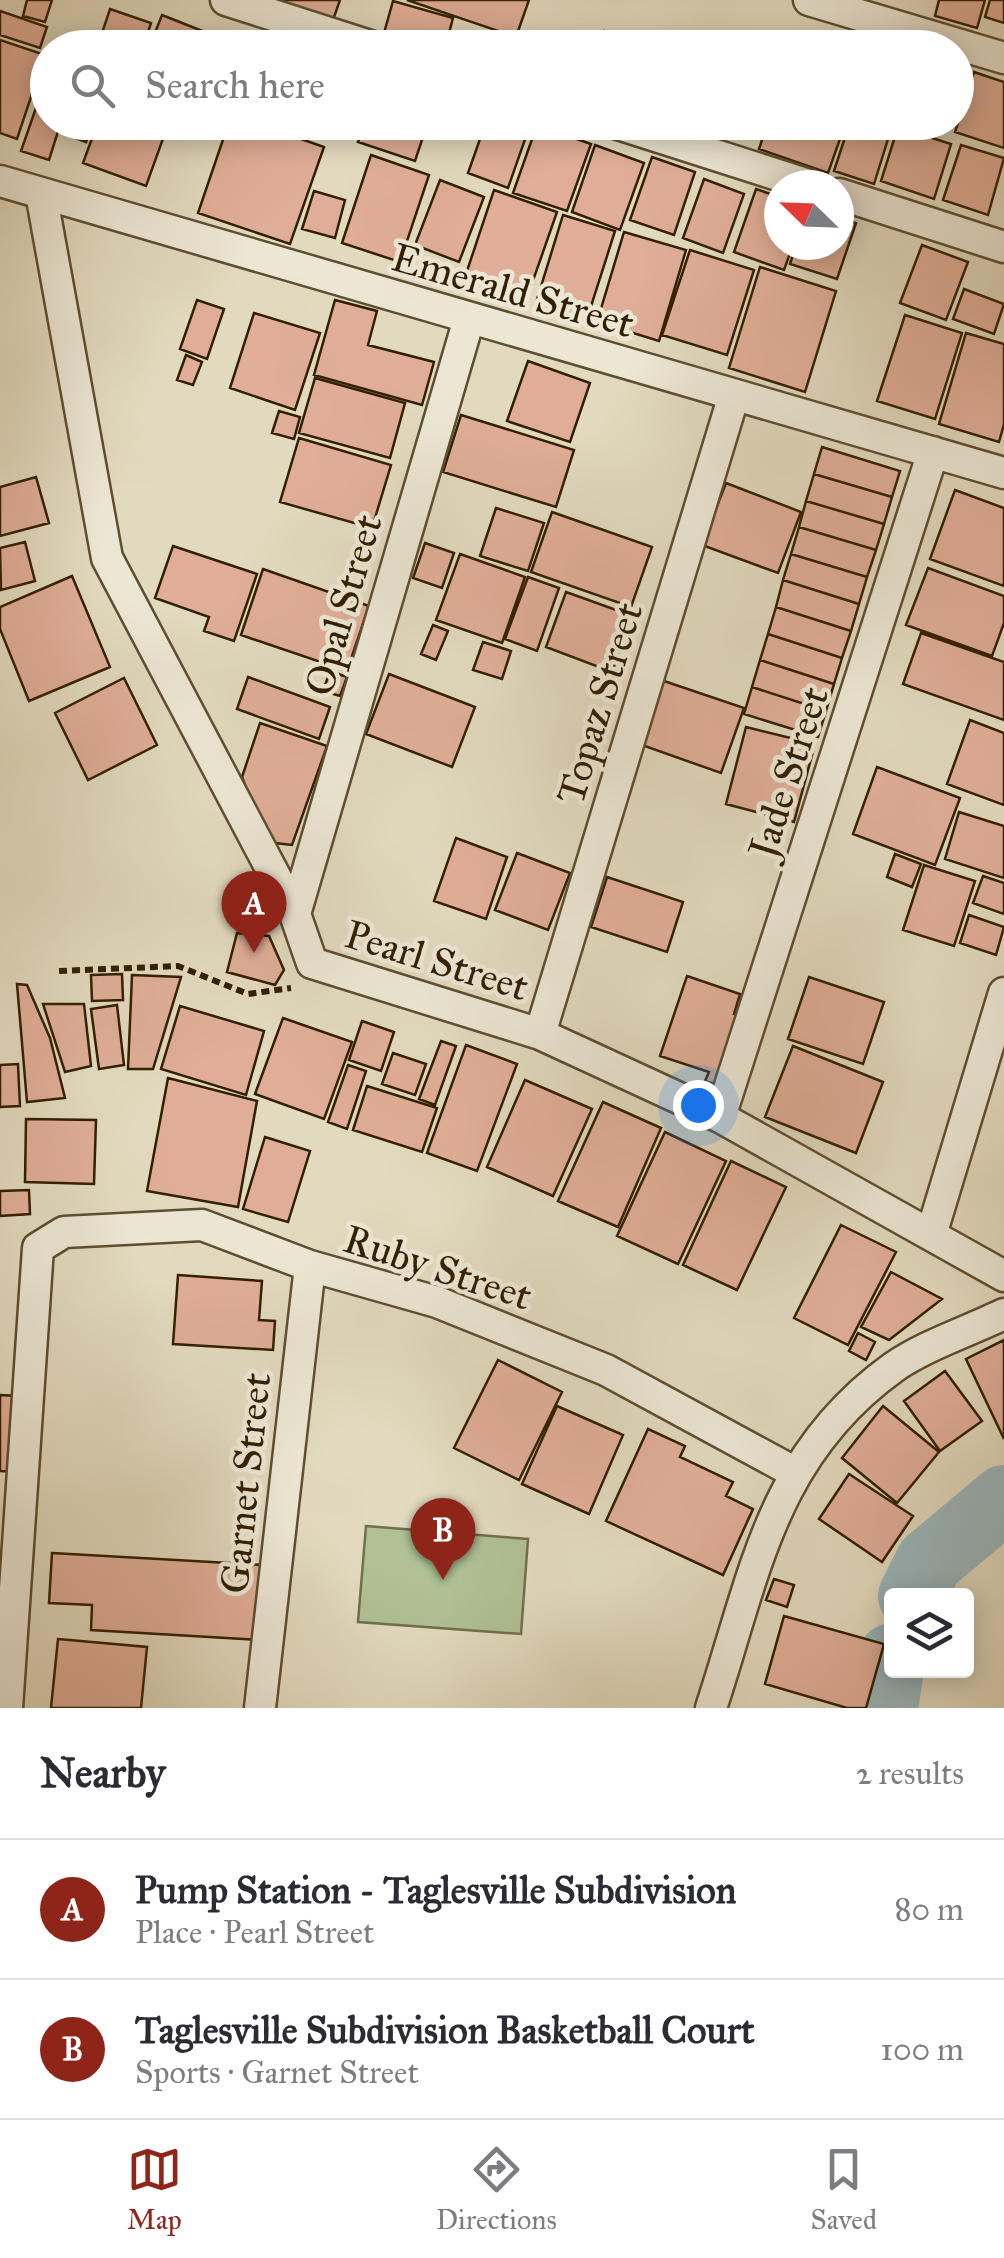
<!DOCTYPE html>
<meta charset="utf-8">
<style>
:root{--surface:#fff;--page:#f2f2f3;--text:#2b2b33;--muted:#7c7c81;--line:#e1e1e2;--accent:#8f2418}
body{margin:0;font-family:"IM FELL Great Primer",serif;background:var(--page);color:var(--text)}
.controls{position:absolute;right:30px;bottom:30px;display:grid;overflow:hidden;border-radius:10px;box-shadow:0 5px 25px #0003}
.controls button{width:90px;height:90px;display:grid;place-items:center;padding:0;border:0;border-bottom:2px solid var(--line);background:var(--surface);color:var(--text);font:50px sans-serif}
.compass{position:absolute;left:764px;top:170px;width:90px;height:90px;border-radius:50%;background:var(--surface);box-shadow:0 5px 25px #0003;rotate:293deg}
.you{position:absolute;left:698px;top:1105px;width:35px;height:35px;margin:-25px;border:8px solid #fff;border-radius:50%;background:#1a73e8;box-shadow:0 0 0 15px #1a73e833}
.badge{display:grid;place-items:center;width:65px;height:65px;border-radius:50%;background:var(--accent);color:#fff;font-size:32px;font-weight:700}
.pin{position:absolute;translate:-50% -82px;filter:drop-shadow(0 2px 5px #0008)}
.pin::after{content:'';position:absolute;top:52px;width:35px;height:30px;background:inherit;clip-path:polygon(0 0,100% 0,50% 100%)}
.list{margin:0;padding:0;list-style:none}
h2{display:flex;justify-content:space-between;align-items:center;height:130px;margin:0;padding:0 40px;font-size:42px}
h2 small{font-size:32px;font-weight:400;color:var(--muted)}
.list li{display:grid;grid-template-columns:65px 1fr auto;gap:30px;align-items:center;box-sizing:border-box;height:140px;padding:0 40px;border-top:2px solid var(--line)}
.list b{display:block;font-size:38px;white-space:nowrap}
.list p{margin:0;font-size:32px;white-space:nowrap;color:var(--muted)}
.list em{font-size:32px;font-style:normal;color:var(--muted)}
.icon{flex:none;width:55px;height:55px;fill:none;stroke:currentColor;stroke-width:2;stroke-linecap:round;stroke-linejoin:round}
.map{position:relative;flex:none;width:1004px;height:1708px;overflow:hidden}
.search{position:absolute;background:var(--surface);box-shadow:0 5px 25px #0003;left:30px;right:30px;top:30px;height:110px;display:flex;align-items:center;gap:25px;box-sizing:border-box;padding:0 35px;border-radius:55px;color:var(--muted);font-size:38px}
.sheet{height:410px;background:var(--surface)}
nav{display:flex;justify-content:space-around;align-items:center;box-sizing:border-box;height:140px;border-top:2px solid var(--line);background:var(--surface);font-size:28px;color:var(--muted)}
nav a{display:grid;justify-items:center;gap:5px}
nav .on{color:var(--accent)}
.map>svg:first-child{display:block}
.green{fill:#afc195;stroke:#70704a;stroke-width:2.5}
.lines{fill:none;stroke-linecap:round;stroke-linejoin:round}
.river{stroke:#9bb7bd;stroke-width:68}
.building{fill:#e0ae98;stroke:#321f00;stroke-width:2.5}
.street-casing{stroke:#5e4e30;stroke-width:35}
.path{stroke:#321f00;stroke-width:6;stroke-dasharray:8 5;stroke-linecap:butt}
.street{stroke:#ece7d5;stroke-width:30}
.labels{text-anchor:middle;stroke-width:9;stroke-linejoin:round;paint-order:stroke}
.street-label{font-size:40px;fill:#321f00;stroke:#ece7d5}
</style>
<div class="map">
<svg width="1004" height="1708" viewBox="0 0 1004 1708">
<rect width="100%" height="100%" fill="#e2dabf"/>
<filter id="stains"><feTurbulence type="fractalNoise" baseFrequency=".002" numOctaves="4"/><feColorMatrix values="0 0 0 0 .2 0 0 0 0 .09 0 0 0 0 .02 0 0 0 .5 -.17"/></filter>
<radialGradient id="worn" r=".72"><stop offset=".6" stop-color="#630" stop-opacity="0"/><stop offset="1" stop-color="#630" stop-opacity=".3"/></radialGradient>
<path class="green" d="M366 1526 528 1539 521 1634 358 1622Z"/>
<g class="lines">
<path class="river" d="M912 1596 929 1562 1004 1499
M884 1708 892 1657"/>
</g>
<path class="building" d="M27 0H52L45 22 23 16Z
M269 0H340L333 20Z
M407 0H529L516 37Z
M939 0H985L977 28 935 16Z
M990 0H1004V23L985 17Z
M393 1 453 18 445 48 384 33Z
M110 9 151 23 143 48H97Z
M0 11 47 27 40 48 0 35Z
M162 15 215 36 211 48H149Z
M604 31 654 48H599Z
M0 40 45 55 17 139 0 133Z
M974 72 1004 82V148L955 132Z
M38 102 48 105V122H61L49 160 21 151Z
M69 122H93L86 142 65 134Z
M98 122H169L146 186 83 163Z
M229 122H253L324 147 290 244 198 213Z
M306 122H355L350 138Z
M365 122H428L415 161 358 142Z
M486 122H513L529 128 508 188 468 173Z
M679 122H731L726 138Z
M768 122H846L828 173 759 149Z
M850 122 893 123 874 184 834 171Z
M537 125 591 144 567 211 513 193Z
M898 127 951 144 934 199 881 181Z
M595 145 644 163 620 230 572 212Z
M961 145 1004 158 988 215 943 200Z
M371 155 429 175 400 262 342 243Z
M652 157 695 172 674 235 630 220Z
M704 179 744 194 723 253 683 238Z
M440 180 484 197 459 262 415 245Z
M756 189 779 197V245H793L784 270 734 252Z
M494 190 557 212 529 292 467 271Z
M314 191 345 200 335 238 302 229Z
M563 215 615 231 586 322 535 306Z
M839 218 856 223 837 279 790 264 796 245H839Z
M624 232 686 250 659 341 597 322Z
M922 245 968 262 946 320 900 303Z
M690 250 754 270 727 355 662 335Z
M760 267 836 291 805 392 729 368Z
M964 289 1004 304 994 334 953 319Z
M197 300 224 309 207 359 180 349Z
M335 300 377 311 368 345 434 362 422 405 314 375Z
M254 313 320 333 295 410 230 388Z
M905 315 962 333 935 419 877 401Z
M966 333 1004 344V424L999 442 939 424Z
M186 355 202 362 193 385 177 380Z
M528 361 590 383 570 442 507 421Z
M315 378 405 403 390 458 299 433Z
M279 411 300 417 294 439 272 433Z
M461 415 574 450 556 507 443 472Z
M299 438 391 465 372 528 280 502Z
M822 447 900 471 892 497 814 474Z
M814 474 892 497 884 524 806 501Z
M36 477 49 523 0 536V487Z
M726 483 801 512 778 573 702 545Z
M955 490 1004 508V586L930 559Z
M806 501 884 524 876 550 799 527Z
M496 508 544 523 528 571 480 556Z
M552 512 652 547 631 607 531 572Z
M799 527 876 550 867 577 791 554Z
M25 542 35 581 1 590 0 548Z
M425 543 454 553 442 588 413 578Z
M173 546 257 574 234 641 204 631 209 617 155 598Z
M460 554 525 577 502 643 436 620Z
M791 554 867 577 859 604 783 580Z
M928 568 1004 596V623L992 656 906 625Z
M263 569 369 606 347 671 241 635Z
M72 576 110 667 29 701 0 629V607Z
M528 577 559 588 537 651 505 639Z
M783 580 859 604 851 631 776 607Z
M566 592 633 616 612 672 546 647Z
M776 607 851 631 842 658 768 634Z
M433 625 448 631 436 660 421 654Z
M921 633 1004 662V720L903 684Z
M768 634 842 658 834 684 760 660Z
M483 642 511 651 502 679 473 670Z
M760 660 834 684 826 711 752 687Z
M330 671 347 677 340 696 323 691Z
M389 674 475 707 452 767 366 734Z
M248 677 330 707 319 739 237 709Z
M124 678 157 745 88 780 55 713Z
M661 680 744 708 721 773 639 744Z
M752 687 826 711 818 737 744 714Z
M970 720 1004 733V805L947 784Z
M260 723 327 746 292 845 266 842 242 777Z
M746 727 815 744 794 822 726 804Z
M877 767 960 798 935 865 853 834Z
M959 812 1004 826V878L945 859Z
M456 838 507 857 486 919 434 901Z
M517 853 570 873 548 930 495 910Z
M895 854 921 864 912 887 887 877Z
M924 865 975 881 954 946 903 930Z
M983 876 1004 883V914L973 903Z
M607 877 683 902 667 952 591 927Z
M969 915 1004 927 996 955 960 943Z
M237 933 269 936 284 970 275 985 227 972Z
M122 974 123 1000 92 1001 91 975Z
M132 975 181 977 153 1069H128Z
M687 976 740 994 734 1014 746 1018 723 1087 705 1081 709 1072 660 1056Z
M809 977 884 1002 863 1064 788 1039Z
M17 984 27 985 50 1038 65 1098 27 1102Z
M43 1004H84L91 1066 65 1072Z
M117 1005 124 1065 99 1069 91 1009Z
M180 1006 264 1031 246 1095 161 1069Z
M283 1018 352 1042 324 1119 255 1094Z
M362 1021 394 1032 381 1071 349 1060Z
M441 1041 456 1046 435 1105 419 1099Z
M466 1045 517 1064 477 1171 427 1153Z
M793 1046 883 1082 856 1153 765 1117Z
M393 1053 426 1064 415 1095 382 1084Z
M18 1064 20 1106 0 1107V1065Z
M348 1065 366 1071 347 1129 328 1122Z
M168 1078 257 1101 238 1207 147 1191Z
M525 1080 592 1109 553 1196 487 1167Z
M367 1086 437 1108 422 1152 353 1130Z
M603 1102 661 1128 618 1227 558 1201Z
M26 1119 96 1120 94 1184 25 1182Z
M665 1132 726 1161 678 1264 617 1236Z
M265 1137 310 1151 288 1222 243 1209Z
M731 1161 786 1187 737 1290 683 1265Z
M29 1190 30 1214 0 1216V1191Z
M841 1225 896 1252 848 1345 794 1318Z
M891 1272 942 1299 889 1340 861 1327Z
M178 1275 262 1281 259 1320 275 1321 273 1350 173 1344Z
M858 1333 875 1342 866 1360 849 1351Z
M1004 1340V1439L966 1359Z
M498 1360 562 1392 519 1480 454 1448Z
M945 1371 982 1421 940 1451 904 1401Z
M0 1395 18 1396 13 1472 0 1471Z
M557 1406 623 1435 589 1514 522 1484Z
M883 1406 939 1452 897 1503 842 1458Z
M648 1429 685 1446 680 1457 733 1482 726 1496 753 1509 723 1575 606 1521Z
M849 1474 913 1516 882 1562 819 1519Z
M52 1553 265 1565 260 1640 91 1630 92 1605 49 1603Z
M774 1579 794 1585 787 1607 766 1600Z
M784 1616 884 1644 866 1708H847L765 1684Z
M58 1639 147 1647 141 1708H51Z"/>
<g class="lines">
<defs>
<path id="street" d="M226 0 376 48
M809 0 1004 58
M612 122 809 185
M0 181 1004 473
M41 193 107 558 295 914 312 963 540 1034 720 1117 1004 1276
M839 194 1004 247
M295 914 469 319
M540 1034 734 395
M720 1117 933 452
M931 1235 1004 993
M7 1708 38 1248 64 1232 202 1225 310 1266 437 1302 606 1370 794 1472
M260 1708 310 1266
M711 1708C755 1575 771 1455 894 1367 926 1345 969 1331 1004 1314"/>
</defs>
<use href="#street" class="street-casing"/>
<path class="path" d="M59 971 178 966 248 994 291 988"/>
<use href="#street" class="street"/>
</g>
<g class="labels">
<g class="street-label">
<text transform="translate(513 290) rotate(16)" y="14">Emerald Street</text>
<text transform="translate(343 605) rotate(-74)" y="14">Opal Street</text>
<text transform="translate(599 703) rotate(-73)" y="14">Topaz Street</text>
<text transform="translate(788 772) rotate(-72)" y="14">Jade Street</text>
<text transform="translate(437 960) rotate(17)" y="14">Pearl Street</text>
<text transform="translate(438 1267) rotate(18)" y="14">Ruby Street</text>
<text transform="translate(245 1483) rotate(-84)" y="14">Garnet Street</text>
</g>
</g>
<rect width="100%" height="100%" filter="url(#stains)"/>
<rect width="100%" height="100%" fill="url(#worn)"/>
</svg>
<div class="controls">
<button><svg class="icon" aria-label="layers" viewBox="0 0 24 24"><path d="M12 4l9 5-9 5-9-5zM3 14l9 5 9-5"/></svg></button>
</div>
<svg class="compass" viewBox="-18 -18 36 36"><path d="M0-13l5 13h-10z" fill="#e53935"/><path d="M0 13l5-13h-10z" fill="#7c7c81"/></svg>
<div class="you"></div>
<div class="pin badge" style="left:254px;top:953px">A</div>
<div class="pin badge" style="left:443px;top:1580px">B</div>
<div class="search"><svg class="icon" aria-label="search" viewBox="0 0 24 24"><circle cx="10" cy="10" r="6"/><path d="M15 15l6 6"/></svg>Search here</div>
</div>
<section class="sheet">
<h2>Nearby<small>2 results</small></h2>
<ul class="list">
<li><span class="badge">A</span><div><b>Pump Station - Taglesville Subdivision</b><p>Place · Pearl Street</p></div><em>80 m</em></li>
<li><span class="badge">B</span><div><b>Taglesville Subdivision Basketball Court</b><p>Sports · Garnet Street</p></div><em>100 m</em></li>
</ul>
</section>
<nav>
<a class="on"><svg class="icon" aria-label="map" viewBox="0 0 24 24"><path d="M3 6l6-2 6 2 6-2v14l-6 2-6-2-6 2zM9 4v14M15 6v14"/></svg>Map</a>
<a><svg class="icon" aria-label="directions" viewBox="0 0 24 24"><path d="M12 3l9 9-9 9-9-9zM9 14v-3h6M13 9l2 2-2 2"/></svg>Directions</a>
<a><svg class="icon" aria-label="saved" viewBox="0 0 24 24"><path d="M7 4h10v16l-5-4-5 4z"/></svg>Saved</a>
</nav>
